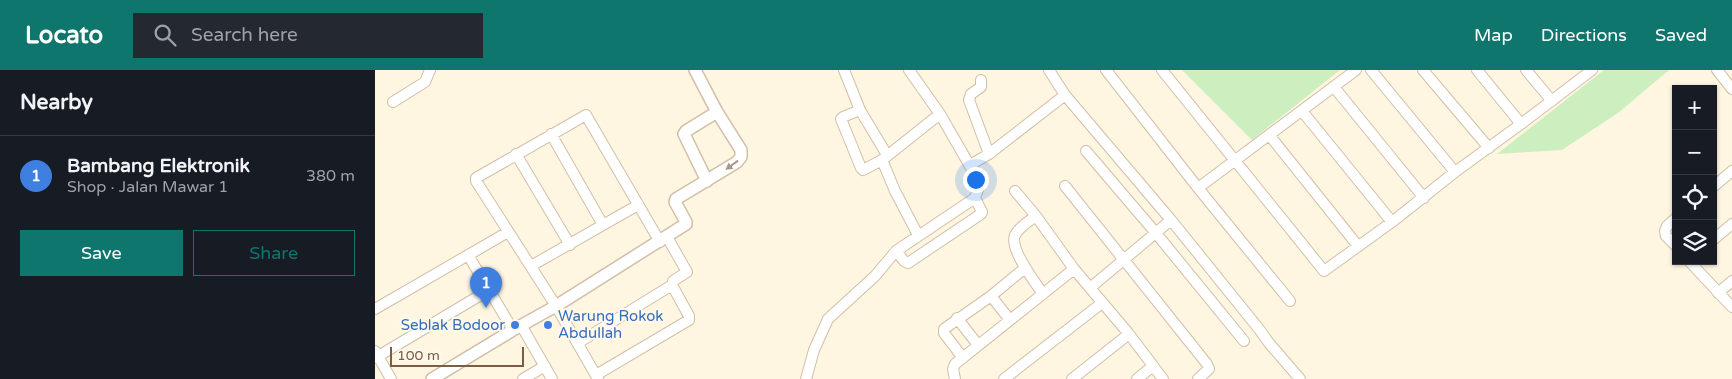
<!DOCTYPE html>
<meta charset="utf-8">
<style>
:root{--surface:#171b24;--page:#242831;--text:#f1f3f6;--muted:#9ea1a6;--line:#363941;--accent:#0f766e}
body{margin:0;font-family:"Varela Round",sans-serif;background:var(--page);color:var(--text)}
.controls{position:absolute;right:15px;top:15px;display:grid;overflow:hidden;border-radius:0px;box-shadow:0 1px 4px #0004}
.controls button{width:45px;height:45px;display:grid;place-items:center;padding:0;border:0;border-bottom:1px solid var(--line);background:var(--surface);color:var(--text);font:25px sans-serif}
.scale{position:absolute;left:15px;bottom:12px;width:134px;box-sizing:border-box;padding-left:5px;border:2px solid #795d45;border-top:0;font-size:14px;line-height:18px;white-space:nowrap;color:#795d45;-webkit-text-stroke:4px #fff9ea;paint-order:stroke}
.you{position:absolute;left:600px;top:109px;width:18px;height:18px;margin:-12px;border:4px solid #fff;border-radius:50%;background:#1a73e8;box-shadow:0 0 0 8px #1a73e833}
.badge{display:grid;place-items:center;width:32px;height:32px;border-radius:50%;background:var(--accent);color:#fff;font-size:16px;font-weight:700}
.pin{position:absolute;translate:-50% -41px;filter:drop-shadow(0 1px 2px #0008)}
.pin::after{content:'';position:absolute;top:26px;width:18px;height:15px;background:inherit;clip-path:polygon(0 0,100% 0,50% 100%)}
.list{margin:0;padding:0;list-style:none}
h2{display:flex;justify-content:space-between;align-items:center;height:65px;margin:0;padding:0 20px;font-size:21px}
h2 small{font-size:16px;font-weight:400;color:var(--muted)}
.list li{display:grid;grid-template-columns:32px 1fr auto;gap:15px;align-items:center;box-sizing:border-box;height:80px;padding:0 20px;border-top:1px solid var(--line)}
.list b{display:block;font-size:19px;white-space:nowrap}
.list p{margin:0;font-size:16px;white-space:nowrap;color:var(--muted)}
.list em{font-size:16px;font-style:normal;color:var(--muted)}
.actions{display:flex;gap:10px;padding:15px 20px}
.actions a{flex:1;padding:11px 0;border:1px solid var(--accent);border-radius:0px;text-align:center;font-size:18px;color:var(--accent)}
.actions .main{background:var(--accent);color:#fff}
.icon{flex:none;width:28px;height:28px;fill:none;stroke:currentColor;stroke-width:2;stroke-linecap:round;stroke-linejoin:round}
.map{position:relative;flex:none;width:1357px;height:309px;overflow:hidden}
header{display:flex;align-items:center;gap:30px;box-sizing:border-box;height:70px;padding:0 25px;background:var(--accent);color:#fff}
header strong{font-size:24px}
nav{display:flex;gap:28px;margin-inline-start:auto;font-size:18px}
.search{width:350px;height:45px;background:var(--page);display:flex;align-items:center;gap:12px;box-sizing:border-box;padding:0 18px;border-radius:0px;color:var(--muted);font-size:19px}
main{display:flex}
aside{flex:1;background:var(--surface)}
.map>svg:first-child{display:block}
.green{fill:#cdeebf}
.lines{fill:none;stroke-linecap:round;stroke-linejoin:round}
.minor-casing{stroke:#d1bea7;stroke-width:12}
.tertiary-casing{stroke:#d1bea7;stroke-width:14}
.minor{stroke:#fff;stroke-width:10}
.tertiary{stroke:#fff;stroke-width:11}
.oneway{fill:#a89686}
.shop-dot{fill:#3f7fe0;stroke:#fff9ea;stroke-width:2}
.labels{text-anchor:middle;stroke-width:4;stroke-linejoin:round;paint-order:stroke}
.shop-label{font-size:15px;fill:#366cbe;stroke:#fff9ea;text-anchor:start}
</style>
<header>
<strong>Locato</strong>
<div class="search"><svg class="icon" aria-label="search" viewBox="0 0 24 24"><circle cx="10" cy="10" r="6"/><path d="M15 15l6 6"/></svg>Search here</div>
<nav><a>Map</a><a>Directions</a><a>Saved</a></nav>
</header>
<main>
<aside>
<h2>Nearby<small></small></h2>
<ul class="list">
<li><span class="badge" style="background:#3f7fe0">1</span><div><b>Bambang Elektronik</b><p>Shop · Jalan Mawar 1</p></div><em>380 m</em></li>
</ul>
<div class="actions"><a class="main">Save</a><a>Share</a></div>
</aside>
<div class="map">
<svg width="1357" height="309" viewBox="0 0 1357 309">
<rect width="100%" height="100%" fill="#fff6e2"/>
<path class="green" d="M807 0H965L877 70Z
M1229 0H1294L1243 43 1187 80 1122 84Z"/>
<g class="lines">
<defs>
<path id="minor" d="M469 0 485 40 512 85
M674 0 690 25 796 150 884 259 894 273 925 309
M731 0 823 118 915 231
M787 0 949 201 1017 152 1080 102 1146 54 1217 0
M996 0 1080 102
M1048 0 1114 78
M1102 0 1146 54
M1151 0 1177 31
M1342 0 1357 19
M606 10V17L596 24 594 30 614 84
M959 17 1049 128
M18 32 50 12 55 0
M485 40 468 47 466 49 486 98 488 100 507 90 565 44
M927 41 1017 152
M176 64 228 155
M895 66 983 176
M711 81 780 162 869 271
M141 84 195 175
M507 90 520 121 543 165
M595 95 614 84 690 25
M690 116 832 294 834 299 823 309
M1338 117 1357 101
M823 118 981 0
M640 121 661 146
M1301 148 1292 156 1290 161 1291 166 1301 176
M1338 170 1357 154
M521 181 529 191 533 193 606 144 607 142 600 128
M93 185 138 260
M1314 191 1357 237
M156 196 263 135
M715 218 796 150
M1343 223 1357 211
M668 224C660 212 634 179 640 165 644 157 654 151 661 146L699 199 754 264 788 309
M616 226 635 250
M0 239 133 162
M582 248 603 275
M146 255 177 309
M203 273 297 215
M0 281 16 309
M0 288 114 220
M588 288 569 263V259L616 226 650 198
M221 305 314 250V246L297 215 298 211 312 202 292 167
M148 309 170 296
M223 309 181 236 101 111V108L211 45 285 172
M431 309 439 280 453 249 500 206 521 181 600 128 604 117 603 110 565 44 534 0
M580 309 578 299 580 294 699 199
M629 309 727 233
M697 309 754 264
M762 309 778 296"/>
<path id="tertiary" d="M332 111 309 64 311 61 342 42
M57 309 138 260 181 236 311 154V152L300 132 301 129 362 92 366 87V80L342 42 320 0"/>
</defs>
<use href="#minor" class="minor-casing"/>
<use href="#tertiary" class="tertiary-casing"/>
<use href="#minor" class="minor"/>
<use href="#tertiary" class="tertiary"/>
</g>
<defs><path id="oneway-solid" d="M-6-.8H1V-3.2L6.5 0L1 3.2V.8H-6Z" transform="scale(1.25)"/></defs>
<use class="oneway" href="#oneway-solid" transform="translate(357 95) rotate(144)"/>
<g class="shop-dot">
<circle cx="140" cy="255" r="5"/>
<circle cx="173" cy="255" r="5"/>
</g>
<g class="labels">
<g class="shop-label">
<text x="183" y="251">Warung Rokok<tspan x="183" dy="17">Abdullah</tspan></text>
<text x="130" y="260" text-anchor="end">Seblak Bodoor</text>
</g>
</g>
</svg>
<div class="controls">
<button>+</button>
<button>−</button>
<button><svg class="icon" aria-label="locate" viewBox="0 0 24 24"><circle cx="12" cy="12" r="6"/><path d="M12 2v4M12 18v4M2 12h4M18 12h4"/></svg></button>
<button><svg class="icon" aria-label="layers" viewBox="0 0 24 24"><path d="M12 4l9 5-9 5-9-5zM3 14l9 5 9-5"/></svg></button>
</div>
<div class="scale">100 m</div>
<div class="you"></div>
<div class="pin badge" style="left:111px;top:238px;background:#3f7fe0">1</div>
</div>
</main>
